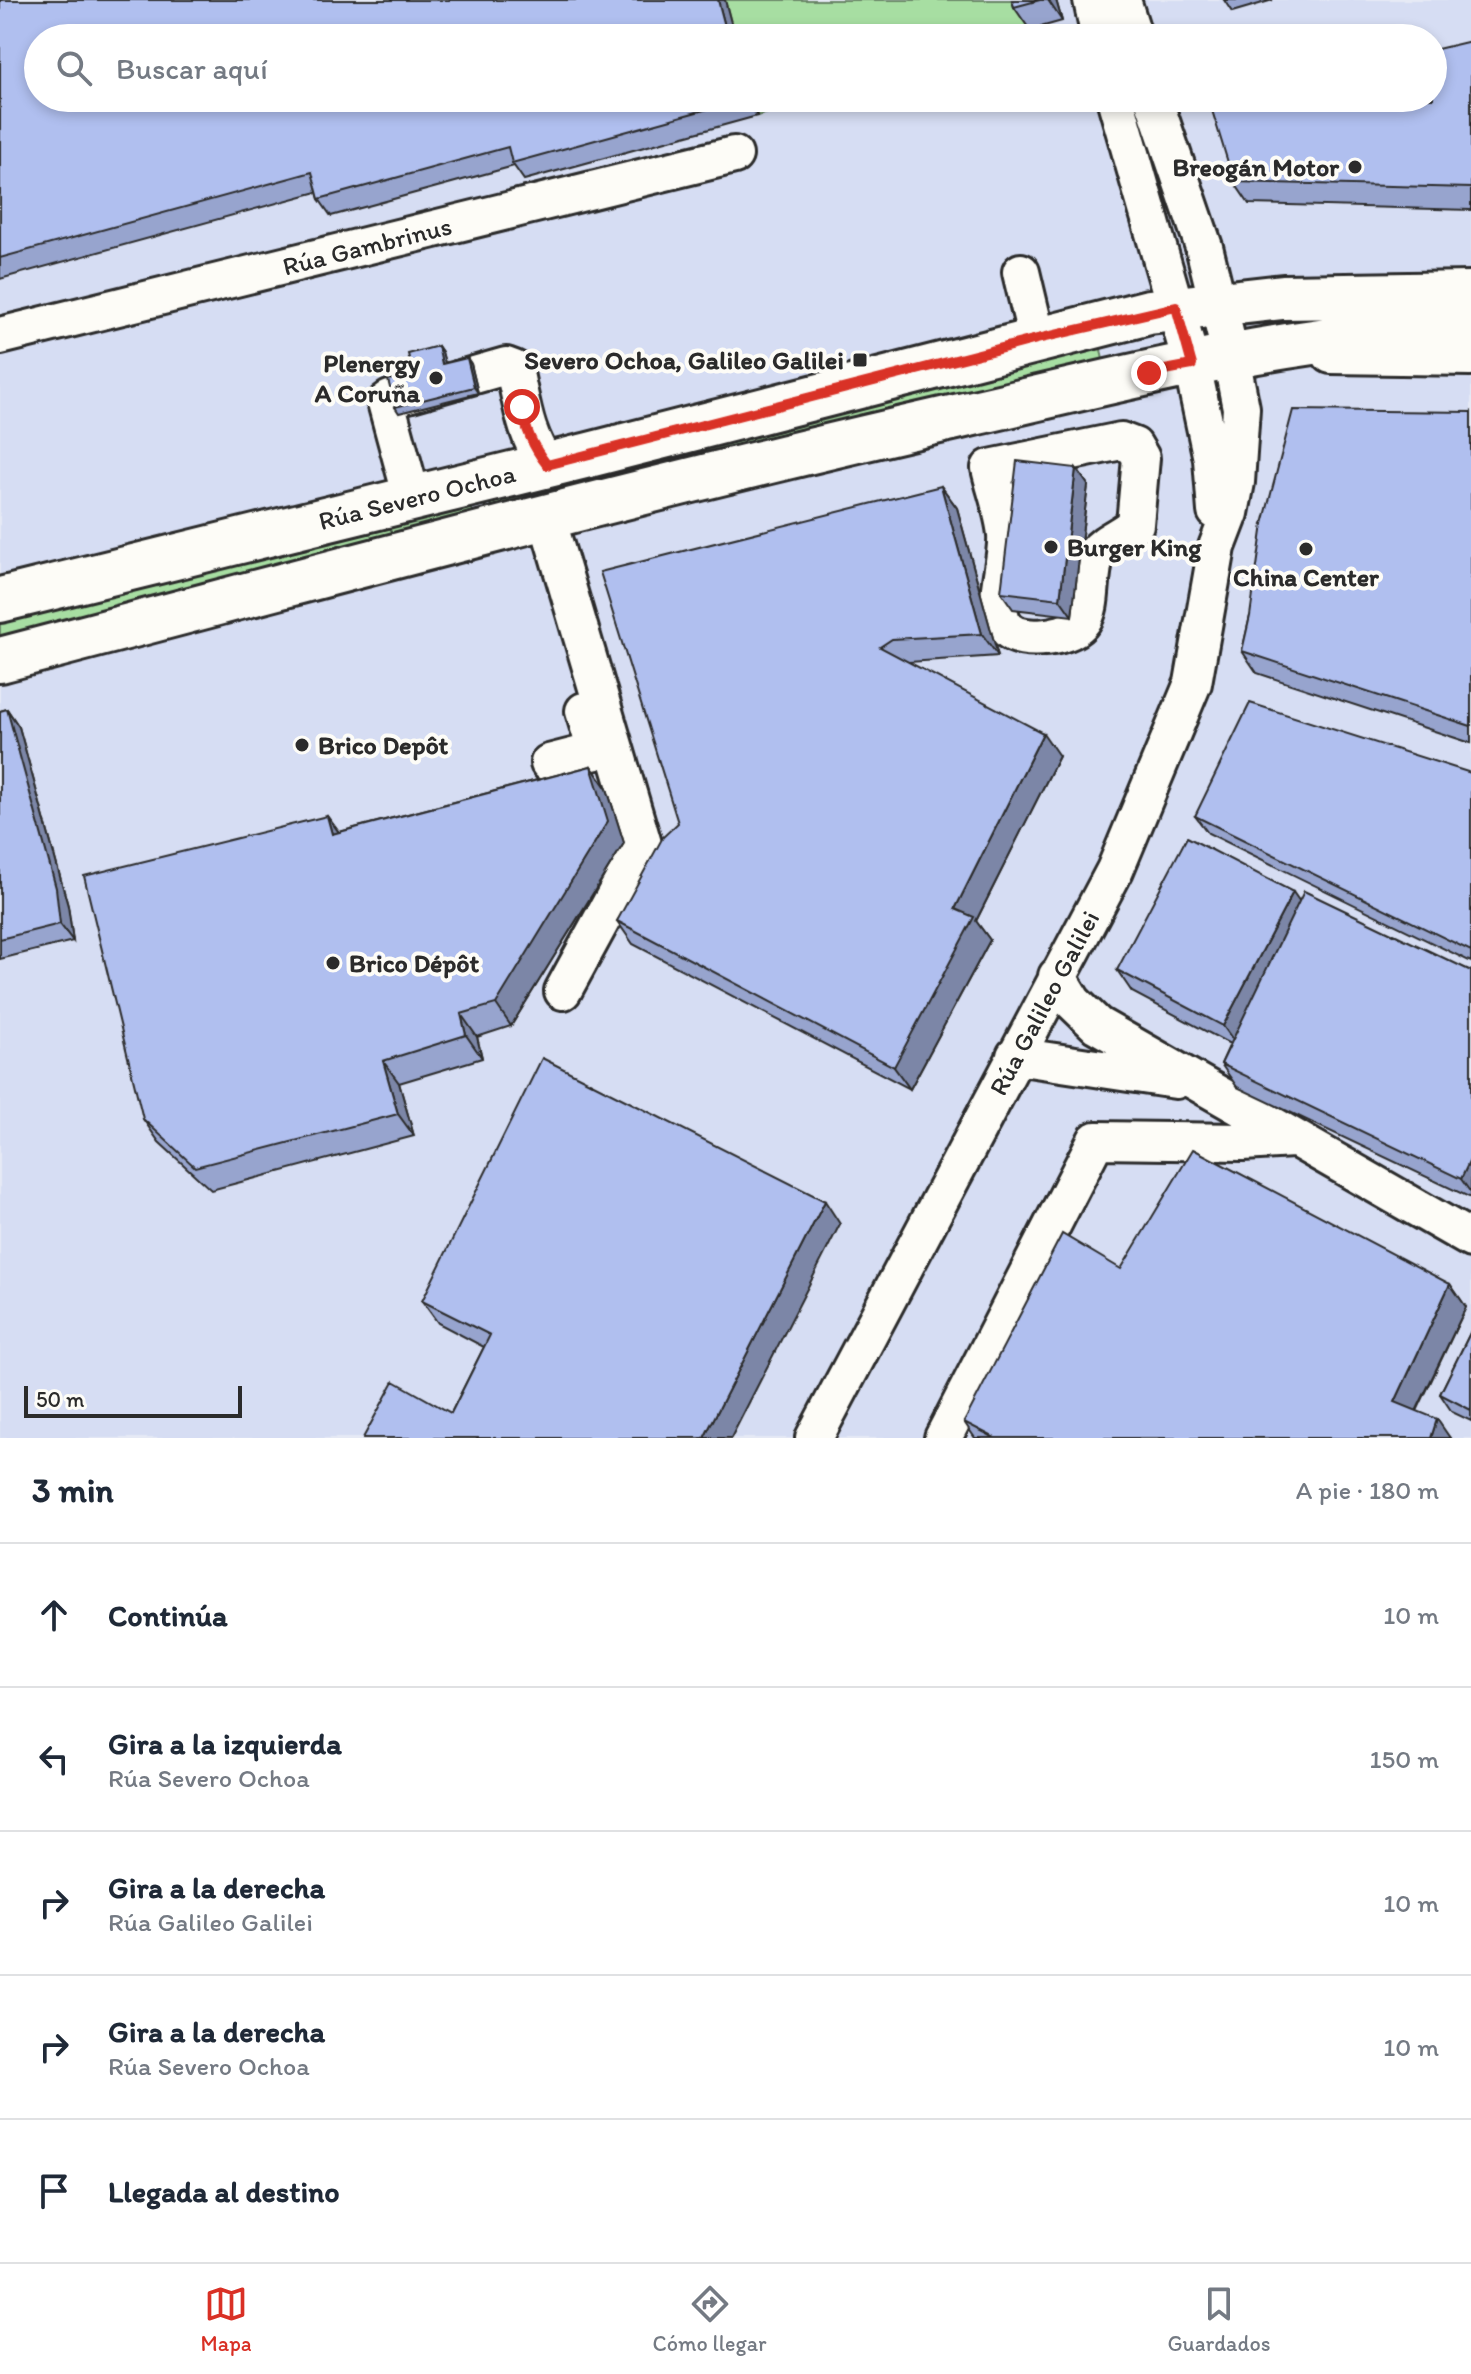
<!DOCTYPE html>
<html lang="es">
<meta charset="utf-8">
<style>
:root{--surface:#fff;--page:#f6f6f7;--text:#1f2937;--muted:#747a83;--line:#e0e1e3;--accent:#d93025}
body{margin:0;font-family:Itim,sans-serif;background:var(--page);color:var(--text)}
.scale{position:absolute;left:24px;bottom:20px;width:218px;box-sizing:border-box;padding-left:8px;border:4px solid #2b2b2b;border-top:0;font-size:22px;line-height:28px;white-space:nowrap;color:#2b2b2b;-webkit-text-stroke:6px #fdfcf7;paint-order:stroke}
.stop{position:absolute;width:24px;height:24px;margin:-18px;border:6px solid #d93025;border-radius:50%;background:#fff}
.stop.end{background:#d93025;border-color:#fff;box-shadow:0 2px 8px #0008}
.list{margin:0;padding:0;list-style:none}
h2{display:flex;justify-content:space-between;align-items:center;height:104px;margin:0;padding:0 32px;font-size:34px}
h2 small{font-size:26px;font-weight:400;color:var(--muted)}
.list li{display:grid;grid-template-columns:52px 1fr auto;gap:24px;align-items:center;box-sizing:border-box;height:144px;padding:0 32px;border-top:2px solid var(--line)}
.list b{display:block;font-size:30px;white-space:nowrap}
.list p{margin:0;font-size:26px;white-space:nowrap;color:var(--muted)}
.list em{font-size:26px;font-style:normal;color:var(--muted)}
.icon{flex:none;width:44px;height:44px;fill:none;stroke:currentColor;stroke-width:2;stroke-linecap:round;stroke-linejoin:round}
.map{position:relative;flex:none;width:1471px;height:1438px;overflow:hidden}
.search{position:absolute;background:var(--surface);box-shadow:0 4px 12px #0003;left:24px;right:24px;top:24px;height:88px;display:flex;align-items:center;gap:20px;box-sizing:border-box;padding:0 28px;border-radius:44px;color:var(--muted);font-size:30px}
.sheet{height:824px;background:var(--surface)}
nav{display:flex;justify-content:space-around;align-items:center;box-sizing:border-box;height:112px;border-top:2px solid var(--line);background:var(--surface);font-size:22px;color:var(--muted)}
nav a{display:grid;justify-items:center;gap:4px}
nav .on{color:var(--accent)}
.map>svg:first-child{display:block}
.built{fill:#d6ddf3;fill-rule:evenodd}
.green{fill:#a7dea2;stroke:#698466;stroke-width:2}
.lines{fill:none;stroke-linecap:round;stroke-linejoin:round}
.minor-casing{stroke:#2b2b2b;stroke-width:42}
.major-casing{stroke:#2b2b2b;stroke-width:50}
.minor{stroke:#fdfcf7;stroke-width:36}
.major{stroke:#fdfcf7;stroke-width:44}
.wall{fill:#97a4ce;stroke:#2b2b2b;stroke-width:2}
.shaded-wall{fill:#7b86a7;stroke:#2b2b2b;stroke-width:2}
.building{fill:#b0bfef;stroke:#2b2b2b;stroke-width:2}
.route{stroke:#d93025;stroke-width:10}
.poi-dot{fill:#2b2b2b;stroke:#fdfcf7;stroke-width:3}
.labels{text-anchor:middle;stroke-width:8;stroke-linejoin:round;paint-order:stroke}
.poi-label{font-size:26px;font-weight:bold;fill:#2b2b2b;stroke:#fdfcf7;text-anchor:end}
.street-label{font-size:26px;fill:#2b2b2b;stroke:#fdfcf7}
</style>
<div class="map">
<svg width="1471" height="1438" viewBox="0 0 1471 1438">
<rect width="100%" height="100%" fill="#e6eaf5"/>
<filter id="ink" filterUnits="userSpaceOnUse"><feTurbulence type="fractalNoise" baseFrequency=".0125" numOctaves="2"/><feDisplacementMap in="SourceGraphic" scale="16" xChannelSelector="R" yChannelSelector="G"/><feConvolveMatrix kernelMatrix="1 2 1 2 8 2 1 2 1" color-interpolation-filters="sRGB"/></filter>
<g filter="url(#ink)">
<path class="built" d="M0 0H1471V1438H0ZM38 38H1433V98H38Z"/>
<path class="green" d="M725 0H1022L1032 38H735Z
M752 98H822L757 116Z
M1100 344 1103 360 865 414 493 512 489 494Z
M469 499 473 516 0 641V623Z"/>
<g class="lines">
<defs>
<path id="minor" d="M1092 0 1100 38
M1122 0 1134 38
M1115 98 1192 365 1212 459 1216 511
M1021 272 1037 339
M0 336 734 155
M1331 355 1471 357
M1121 441 1134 446 1141 458 1135 524C1123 536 1106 540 1096 553 1083 596 1104 630 1046 637 971 645 1009 574 1006 535 1004 513 995 490 990 468Z
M409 500 408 483 386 402 390 399 506 366 514 369C522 404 525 436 547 465
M547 518 643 844 563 991
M549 763 596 751 584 711
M1057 976 1073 1002 1097 1025 1471 1239
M1015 1056 1176 1080
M814 1438 1115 870 1193 683 1217 547 1230 513 1236 482 1241 408 1231 357 1204 247 1153 98
M943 1438 1096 1140 1243 1142 1293 1139"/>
<path id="major" d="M0 600 589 455 1149 312 1283 297 1471 294
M0 660C318 577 635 490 956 417 1125 379 1297 331 1471 329"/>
</defs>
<use href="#minor" class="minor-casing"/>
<use href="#major" class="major-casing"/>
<use href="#minor" class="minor"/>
<use href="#major" class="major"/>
</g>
<path class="wall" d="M0 0 38 98H752L757 116 524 180 514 166 331 216 319 199 317 192 0 279Z
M1012 0H1056L1062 21 1030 30 1014 7Z
M1224 0H1273L1232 12Z
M1471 41V210L1249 204 1234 182Z
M438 346 442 352 445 364 467 358 471 364 478 393 399 413 395 407 413 374Z
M1471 412V743L1257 673 1242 651 1250 616Z
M1076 468 1088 485 1072 616 1013 609 1001 592Z
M941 486 957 508 998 656 908 662 1059 756 976 921 990 940 910 1089 633 944 617 921Z
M7 709 19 727 68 906 73 941 0 959V711Z
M591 766 607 789 624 843 511 1026 477 1037 482 1058 399 1083 414 1136 211 1190 159 1142 143 1119 327 816 339 832Z
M1471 773V962L1208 833 1195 816Z
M1299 901 1471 971V1198L1237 1087 1221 1064 1230 1044 1132 992 1117 970Z
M840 1224 451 1413 484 1347 438 1323 422 1301Z
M1121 1269 1450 1284 1466 1307 1417 1411 1450 1438H975L964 1422Z
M1471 1331V1421L1452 1412 1440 1394Z"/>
<path class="shaded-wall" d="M718 0H725L735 38H728Z
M1048 0H1056L1062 21Z
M744 98H752L757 116 744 99Z
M438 346 442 352 447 370 442 364Z
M467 358 471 364 478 393 474 387Z
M1076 468 1088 485 1072 616 1060 599Z
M941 486 957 508 998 656 982 634Z
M7 709 19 727 68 906 73 941 60 924Z
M1043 733 1059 756 976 921 990 940 910 1089 894 1067 955 909Z
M591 766 607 789 624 843 511 1026 496 1004Z
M327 816 343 838 332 834Z
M1293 892 1309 915 1239 1048 1223 1026Z
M461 1014 477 1037 482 1058 466 1035Z
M383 1061 399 1083 414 1136 398 1114Z
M1471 1158V1193L1461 1179Z
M825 1201 840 1224 731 1438H704Z
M1450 1284 1466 1307 1410 1424 1395 1402Z
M1437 1419 1450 1438H1431Z"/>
<path class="building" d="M0 0H718L728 38H38V98L744 99 512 163 508 147 319 199 312 172 0 258Z
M1012 0H1040L1014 7Z
M1471 41V188L1234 182 1211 107 1248 98H1433V50Z
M438 346 442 364 467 358 474 387 395 407 388 380 413 374 408 354Z
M1293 410 1471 412V726L1242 651 1250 616 1263 524Z
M1017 461 1076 468 1060 599 1001 592Z
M941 486 982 634 892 639 880 647 1043 733 955 909 974 917 894 1067 617 921 663 837 678 823 600 572Z
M1250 703 1471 773V951L1195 816Z
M7 709 56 888 60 924 0 939V711Z
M591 766 608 821 496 1004 461 1014 466 1035 383 1061 398 1114 195 1167 143 1119 84 876 327 816 332 834Z
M1187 837 1293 892 1223 1026 1117 970Z
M1304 891 1471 971V1158L1461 1179 1221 1064Z
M542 1058 825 1201 704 1438H363L394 1381 451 1413 490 1335 422 1301Z
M1193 1149 1450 1284 1395 1402 1437 1419 1431 1438H995L964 1422 1062 1234 1121 1269Z
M1471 1331V1410L1440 1394Z"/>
</g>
<g class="lines" filter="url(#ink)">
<path class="route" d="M522 407C525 430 533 447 547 465L1037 339 1176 307 1192 365 1149 373"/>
</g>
<g class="poi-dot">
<circle cx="1355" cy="167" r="8"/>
<rect x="852" y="352" width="16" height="16" rx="4"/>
<circle cx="436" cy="378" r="8"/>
<circle cx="1051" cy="547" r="8"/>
<circle cx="1306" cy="549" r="8"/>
<circle cx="302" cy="745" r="8"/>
<circle cx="333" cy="963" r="8"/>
</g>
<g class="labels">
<g class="poi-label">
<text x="1339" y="176">Breogán Motor</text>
<text x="844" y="369">Severo Ochoa, Galileo Galilei</text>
<text x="420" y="372">Plenergy<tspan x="420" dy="30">A Coruña</tspan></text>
<text x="1067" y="556" text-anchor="start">Burger King</text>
<text x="1306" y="586" text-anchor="middle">China Center</text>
<text x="318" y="754" text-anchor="start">Brico Depôt</text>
<text x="349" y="972" text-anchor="start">Brico Dépôt</text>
</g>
<g class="street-label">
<text transform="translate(367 246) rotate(-14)" y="9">Rúa Gambrinus</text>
<text transform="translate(417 497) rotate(-14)" y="9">Rúa Severo Ochoa</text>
<text transform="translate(1044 1003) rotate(-62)" y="9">Rúa Galileo Galilei</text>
</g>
</g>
</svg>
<div class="scale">50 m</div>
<div class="stop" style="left:522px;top:407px"></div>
<div class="stop end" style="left:1149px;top:373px"></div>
<div class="search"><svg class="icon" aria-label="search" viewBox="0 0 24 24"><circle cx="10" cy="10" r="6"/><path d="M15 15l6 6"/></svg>Buscar aquí</div>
</div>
<section class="sheet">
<h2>3 min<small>A pie · 180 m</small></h2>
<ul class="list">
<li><svg class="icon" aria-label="ahead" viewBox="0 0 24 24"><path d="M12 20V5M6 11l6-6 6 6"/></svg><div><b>Continúa</b></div><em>10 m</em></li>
<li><svg class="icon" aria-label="left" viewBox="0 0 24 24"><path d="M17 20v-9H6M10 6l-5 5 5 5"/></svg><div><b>Gira a la izquierda</b><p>Rúa Severo Ochoa</p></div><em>150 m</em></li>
<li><svg class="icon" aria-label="right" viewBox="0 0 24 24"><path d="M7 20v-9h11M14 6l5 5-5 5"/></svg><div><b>Gira a la derecha</b><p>Rúa Galileo Galilei</p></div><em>10 m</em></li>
<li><svg class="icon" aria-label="right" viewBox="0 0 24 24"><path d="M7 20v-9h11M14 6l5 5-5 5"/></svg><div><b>Gira a la derecha</b><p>Rúa Severo Ochoa</p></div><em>10 m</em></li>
<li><svg class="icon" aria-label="arrive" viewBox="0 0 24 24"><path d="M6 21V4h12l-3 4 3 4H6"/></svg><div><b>Llegada al destino</b></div></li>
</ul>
</section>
<nav>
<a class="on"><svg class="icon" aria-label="map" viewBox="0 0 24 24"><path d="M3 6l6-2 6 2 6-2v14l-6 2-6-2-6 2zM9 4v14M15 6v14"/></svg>Mapa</a>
<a><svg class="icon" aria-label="directions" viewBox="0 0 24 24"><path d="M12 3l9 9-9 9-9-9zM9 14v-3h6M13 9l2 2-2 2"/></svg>Cómo llegar</a>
<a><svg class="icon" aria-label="saved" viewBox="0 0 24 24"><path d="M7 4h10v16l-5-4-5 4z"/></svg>Guardados</a>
</nav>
